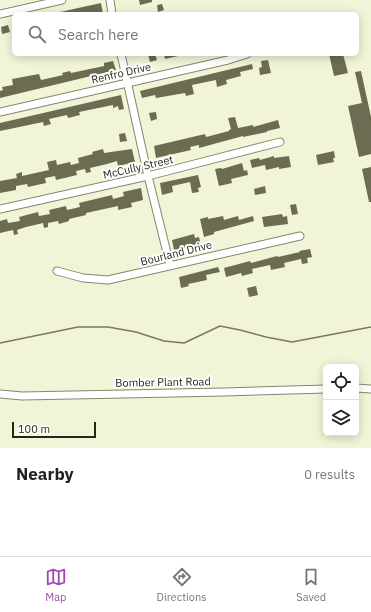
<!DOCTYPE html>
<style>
:root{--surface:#fff;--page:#f2f2f2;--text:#222;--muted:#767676;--line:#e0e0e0;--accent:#9f47b4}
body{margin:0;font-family:"IBM Plex Sans",sans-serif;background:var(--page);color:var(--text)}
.controls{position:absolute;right:12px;bottom:12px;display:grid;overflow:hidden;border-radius:6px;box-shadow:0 2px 10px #0003}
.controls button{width:36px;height:36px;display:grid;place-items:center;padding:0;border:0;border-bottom:1px solid var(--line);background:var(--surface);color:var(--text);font:20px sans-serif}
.scale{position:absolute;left:12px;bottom:10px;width:84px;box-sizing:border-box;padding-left:4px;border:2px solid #26261b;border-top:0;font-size:11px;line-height:14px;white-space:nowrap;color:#26261b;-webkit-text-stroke:3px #fff;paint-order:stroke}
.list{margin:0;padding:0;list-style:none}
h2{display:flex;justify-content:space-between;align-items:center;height:52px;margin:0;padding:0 16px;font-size:17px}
h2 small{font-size:13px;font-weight:400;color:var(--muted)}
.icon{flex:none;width:22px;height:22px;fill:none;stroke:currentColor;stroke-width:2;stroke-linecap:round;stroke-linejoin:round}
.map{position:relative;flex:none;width:371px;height:448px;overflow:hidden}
.search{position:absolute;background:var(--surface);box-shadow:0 2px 10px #0003;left:12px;right:12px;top:12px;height:44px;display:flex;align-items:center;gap:10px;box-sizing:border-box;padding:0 14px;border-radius:6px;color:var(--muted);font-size:15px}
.sheet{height:108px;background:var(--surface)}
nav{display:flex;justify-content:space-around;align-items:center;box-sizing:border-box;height:56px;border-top:1px solid var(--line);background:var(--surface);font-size:11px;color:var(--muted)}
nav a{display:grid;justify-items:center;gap:2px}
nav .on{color:var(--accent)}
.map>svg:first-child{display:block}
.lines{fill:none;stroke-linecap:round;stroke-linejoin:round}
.stream{stroke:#7a7b52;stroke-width:1.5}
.building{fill:#6b6c52}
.minor-casing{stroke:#85876c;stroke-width:9}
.minor{stroke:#fff;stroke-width:7}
.labels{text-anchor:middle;stroke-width:4;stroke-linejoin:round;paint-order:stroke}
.street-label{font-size:11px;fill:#26261b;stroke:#fff}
</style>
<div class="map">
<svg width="371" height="448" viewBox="0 0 371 448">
<rect width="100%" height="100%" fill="#f2f4d7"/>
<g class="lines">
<path class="stream" d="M0 343 78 327H108L136 332 164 341 184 343 220 326 240 330 266 337 292 342 371 327"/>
</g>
<path class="building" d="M139 0H152V2L140 5Z
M101 3 103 14H60V12Z
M162 4 164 10 158 12 157 5Z
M8 25 10 32 2 34 1 27Z
M148 54H155L157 60 150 62Z
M164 54H178V56L165 59Z
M329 54H343L348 73 334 76Z
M268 60 271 73 260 75 259 68 262 67 261 61Z
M113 61 116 70 0 98V91L3 90 2 87 13 85 12 79 39 74 41 80 63 75 62 73 70 71 71 73 104 66V63Z
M252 64 253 69 240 72 241 76 226 80 227 84 217 87 216 80 192 85 194 94 186 96 185 93 156 98 155 95 142 98 140 91Z
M361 71 371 117V154L359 157 348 106 362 103 355 72Z
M121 95 124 109 119 110 118 106 113 108V105L79 112 80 115 68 118 67 115 49 119 51 124 44 126 43 122 0 131V123Z
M156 112 157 119 151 121 149 113Z
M235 117 238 128 253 125V127L278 120 280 128 267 131V132L243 137V136L199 148V145L190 147 191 150 156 158 154 146 205 134 206 137 229 131V130L231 129 228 118Z
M125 133 127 141 120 142 119 134Z
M103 149 104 153 132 149 135 162 118 166 117 161 107 164 90 168 91 172 86 173 85 169 76 171 77 175 56 180 55 176 45 178 46 183 28 187 27 184 16 186V190L0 193V181L17 178 16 174 22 172V176L49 170 47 162 56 160 57 165 70 162 71 165 79 163 78 158 93 154 92 152Z
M334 151 335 158H333L334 162 318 165 316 155Z
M274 156V158L289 156 291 167 279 169V167L266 170 265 165 252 168 250 160 259 158 260 160Z
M242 163 244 171 247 170 248 175 231 179 232 183 219 186 215 169 221 168 222 169Z
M371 167V202H369L362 169Z
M198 175 201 187 198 188 199 192 192 193 190 182 172 186 173 192 162 195 160 183Z
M265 186 266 193 255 195 254 189Z
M141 188 143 200 131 203 132 207 118 210V206L86 213V215L69 219V221L59 224 58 221 48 223V227L44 228 43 223 26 227 17 230 18 234 14 235 13 230 0 233V221L7 219 8 223 20 221 19 217 38 212 39 216 50 214 49 210 66 206 67 210 80 207 79 203 112 195 113 199 124 196 123 192Z
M296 204 298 214 292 215 290 205Z
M282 214 283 217 287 216 288 224 264 227 262 217Z
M223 216 224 220 238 216 239 220 253 216 254 221 214 232V234L204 237 200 219 208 217V219Z
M194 234 195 238 199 237 202 251 196 253 195 246 174 250 172 240Z
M310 249 312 257 307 258 308 263 302 264 301 259 284 263 285 267 271 270 270 265 252 269 253 273 242 276 241 273 226 277 224 268 250 261 251 263 277 256 278 257 300 252 299 251Z
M218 267 220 272 206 275 207 280 188 284 189 286 181 288 179 277Z
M256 286 258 295 249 297 247 288Z"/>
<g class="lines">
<defs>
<path id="minor" d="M110 0 112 14
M0 14 62 0
M121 54 148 176 170 265
M0 112 228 60 247 54
M0 209 148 176 280 142
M57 271 83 278 108 280 300 236
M356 388 371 389
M0 394 22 396 224 392 326 389"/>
</defs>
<use href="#minor" class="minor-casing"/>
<use href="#minor" class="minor"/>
</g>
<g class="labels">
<g class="street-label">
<text transform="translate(121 73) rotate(-13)" y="4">Renfro Drive</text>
<text transform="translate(138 167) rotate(-13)" y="4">McCully Street</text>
<text transform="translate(176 253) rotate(-14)" y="4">Bourland Drive</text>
<text transform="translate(163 382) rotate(-1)" y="4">Bomber Plant Road</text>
</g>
</g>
</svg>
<div class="controls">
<button><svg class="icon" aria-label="locate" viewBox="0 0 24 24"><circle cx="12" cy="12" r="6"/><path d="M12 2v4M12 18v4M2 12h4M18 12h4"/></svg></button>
<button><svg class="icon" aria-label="layers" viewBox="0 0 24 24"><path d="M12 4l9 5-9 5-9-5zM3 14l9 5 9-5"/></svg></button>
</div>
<div class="scale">100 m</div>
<div class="search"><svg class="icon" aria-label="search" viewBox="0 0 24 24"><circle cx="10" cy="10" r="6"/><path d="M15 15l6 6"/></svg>Search here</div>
</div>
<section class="sheet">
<h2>Nearby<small>0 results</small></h2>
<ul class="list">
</ul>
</section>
<nav>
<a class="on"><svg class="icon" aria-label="map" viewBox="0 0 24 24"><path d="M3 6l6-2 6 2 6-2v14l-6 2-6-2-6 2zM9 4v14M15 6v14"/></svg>Map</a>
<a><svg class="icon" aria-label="directions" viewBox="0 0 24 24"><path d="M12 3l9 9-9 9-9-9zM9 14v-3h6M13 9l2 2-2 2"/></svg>Directions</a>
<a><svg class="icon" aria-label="saved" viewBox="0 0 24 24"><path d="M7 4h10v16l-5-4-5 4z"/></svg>Saved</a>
</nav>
